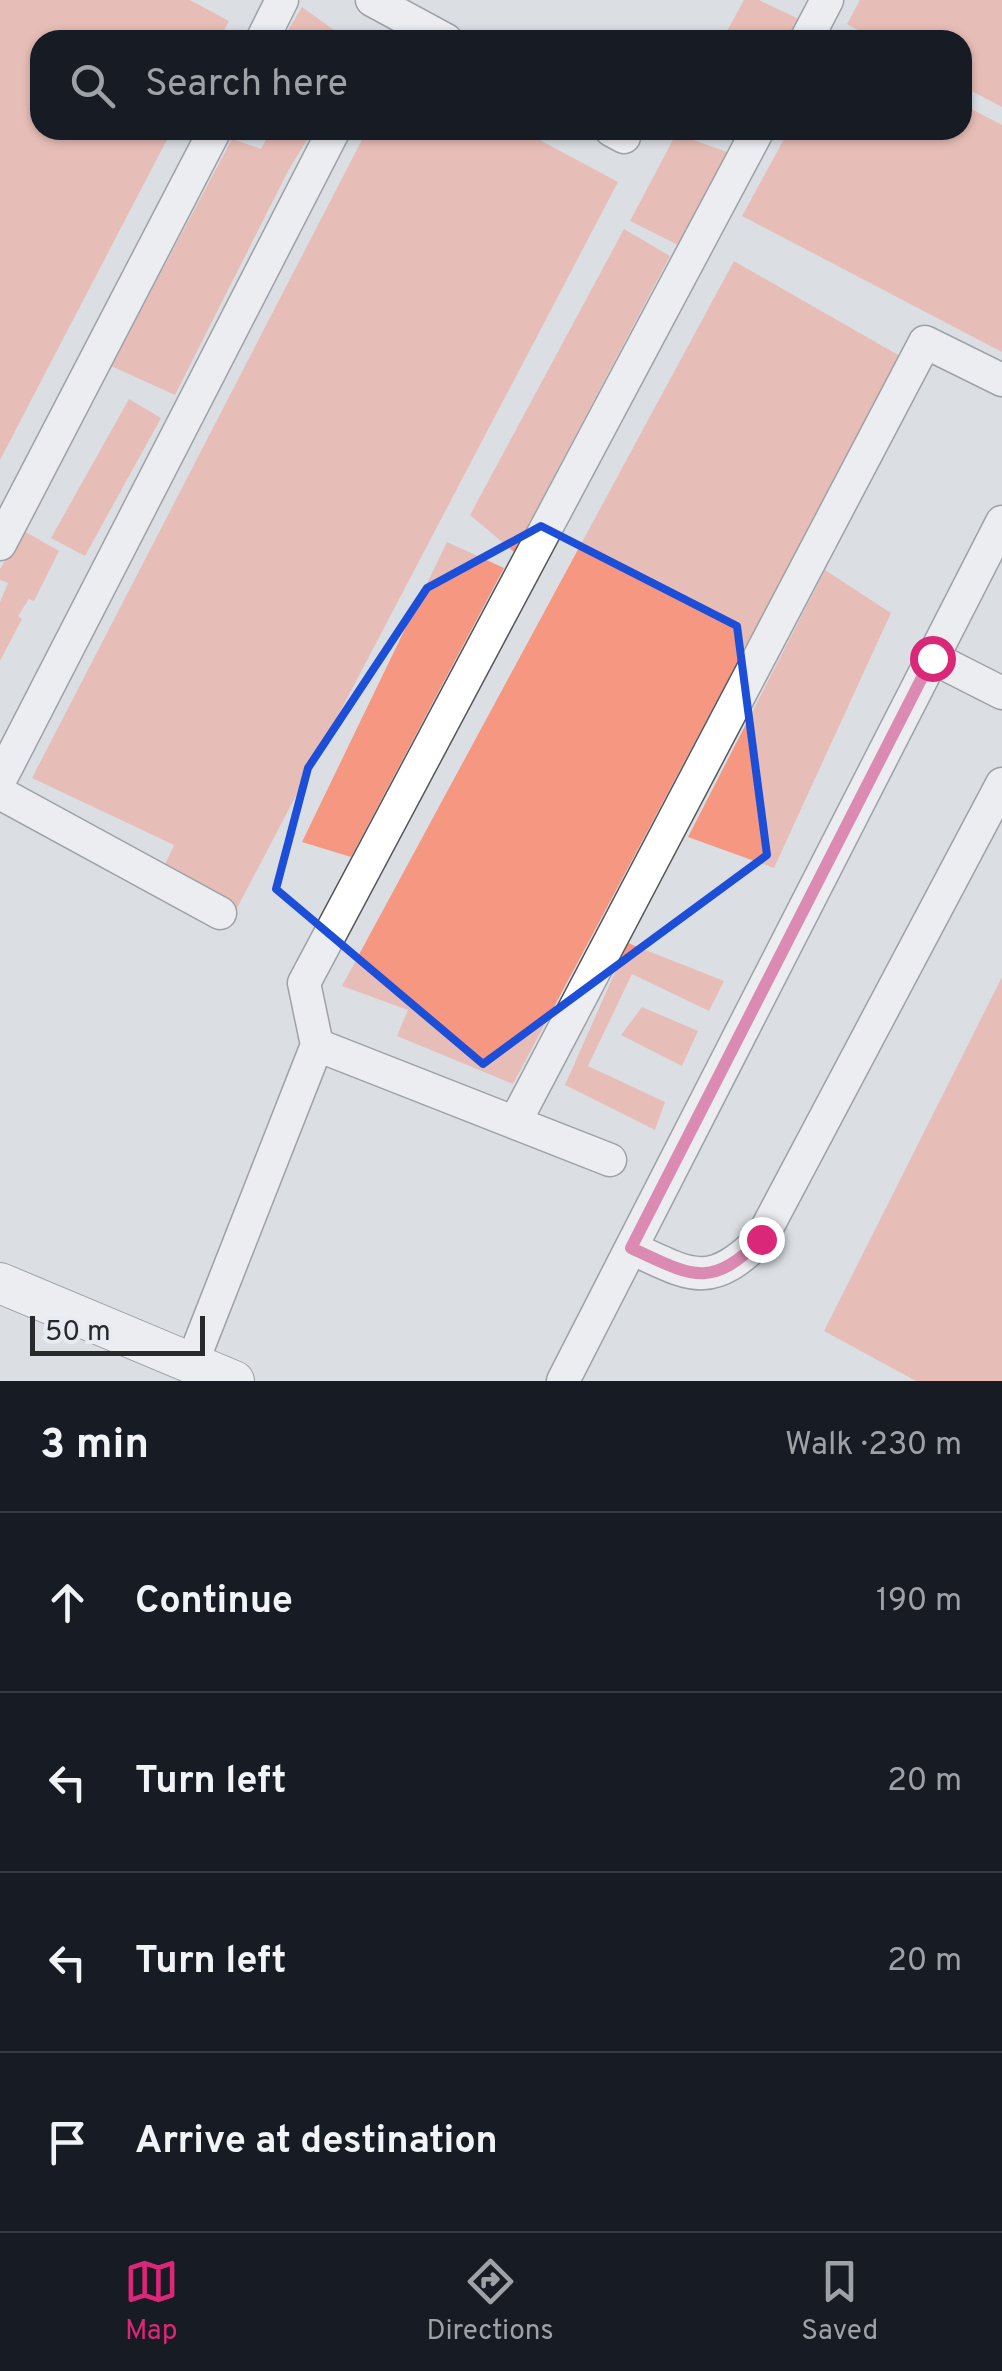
<!DOCTYPE html>
<meta charset="utf-8">
<style>
:root{--surface:#171b24;--page:#242831;--text:#f1f3f6;--muted:#9ea1a6;--line:#363941;--accent:#db2777}
body{margin:0;font-family:Overpass,sans-serif;background:var(--page);color:var(--text)}
.scale{position:absolute;left:30px;bottom:25px;width:175px;box-sizing:border-box;padding-left:10px;border:5px solid #28292b;border-top:0;font-size:28px;line-height:35px;white-space:nowrap;color:#28292b;-webkit-text-stroke:8px #e8ecf2;paint-order:stroke}
.stop{position:absolute;width:30px;height:30px;margin:-22px;border:8px solid #db2777;border-radius:50%;background:#fff}
.stop.end{background:#db2777;border-color:#fff;box-shadow:0 2px 10px #0008}
.list{margin:0;padding:0;list-style:none}
h2{display:flex;justify-content:space-between;align-items:center;height:130px;margin:0;padding:0 40px;font-size:42px}
h2 small{font-size:32px;font-weight:400;color:var(--muted)}
.list li{display:grid;grid-template-columns:65px 1fr auto;gap:30px;align-items:center;box-sizing:border-box;height:180px;padding:0 40px;border-top:2px solid var(--line)}
.list b{display:block;font-size:38px;white-space:nowrap}
.list em{font-size:32px;font-style:normal;color:var(--muted)}
.icon{flex:none;width:55px;height:55px;fill:none;stroke:currentColor;stroke-width:2;stroke-linecap:round;stroke-linejoin:round}
.map{position:relative;flex:none;width:1002px;height:1381px;overflow:hidden}
.search{position:absolute;background:var(--surface);box-shadow:0 2px 8px #0004;left:30px;right:30px;top:30px;height:110px;display:flex;align-items:center;gap:25px;box-sizing:border-box;padding:0 35px;border-radius:30px;color:var(--muted);font-size:38px}
.sheet{height:850px;background:var(--surface)}
nav{display:flex;justify-content:space-around;align-items:center;box-sizing:border-box;height:140px;border-top:2px solid var(--line);background:var(--surface);font-size:28px;color:var(--muted)}
nav a{display:grid;justify-items:center;gap:5px}
nav .on{color:var(--accent)}
.map>svg:first-child{display:block}
.building{fill:#f69782}
.lines{fill:none;stroke-linecap:round;stroke-linejoin:round}
.minor-casing{stroke:#54575c;stroke-width:35}
.major-casing{stroke:#54575c;stroke-width:42}
.minor{stroke:#fff;stroke-width:32}
.major{stroke:#fff;stroke-width:40}
.route{stroke:#db2777;stroke-width:12}
.marked{fill:none;stroke:#1d4ed8;stroke-width:8;stroke-linejoin:round}
</style>
<div class="map">
<svg width="1002" height="1381" viewBox="0 0 1002 1381">
<rect width="100%" height="100%" fill="#dbdfe4"/>
<path class="building" d="M0 0H190L229 21 219 40H40V130H172L0 460Z
M744 0H759L803 21 793 40H722Z
M860 0H1002V107L962 86V40H876L847 24Z
M302 7 348 40H289L284 37Z
M962 104 1002 125V352L742 216 789 130H962Z
M271 130H313L288 171 175 395 111 366 232 139 261 149Z
M367 130H521L618 182 236 910 162 871 174 845 32 778Z
M676 134 733 154 680 246 630 221Z
M624 229 670 256 514 552 470 515Z
M734 261 900 356 513 1084 397 1036 408 1010 342 986Z
M129 399 161 418 85 556 51 538Z
M24 531 59 551 34 601 29 599 18 616 22 619 0 661V602L8 583 0 580V569Z
M447 542 504 568 351 857 302 842Z
M825 570 891 613 774 868 688 837Z
M628 943 724 981 709 1011 632 974 588 1066 665 1102 655 1130 565 1085Z
M1002 977V1381H916L824 1331Z
M642 1007 698 1031 682 1066 621 1035Z"/>
<g class="lines">
<defs>
<path id="minor" d="M372 0 446 40
M262 40 282 0
M806 40 827 0
M611 130 624 137
M0 544 215 130
M933 658 1002 693
M0 780 334 130
M0 793 220 913
M317 1045 610 1160
M515 1122 925 342 1002 380
M631 1248C690 1275 709 1291 761 1239L1002 784
M192 1363 317 1045 304 983 758 130
M563 1381 1002 522"/>
<path id="major" d="M0 1283 234 1381"/>
</defs>
<use href="#minor" class="minor-casing"/>
<use href="#major" class="major-casing"/>
<use href="#minor" class="minor"/>
<use href="#major" class="major"/>
</g>
<g class="lines">
<path class="route" d="M761 1239C710 1291 690 1275 631 1248L932 658"/>
</g>
<path d="M0 0H1002V1381H0ZM541 526 737 626 767 855 483 1064 276 889 308 768 427 588Z" fill="#dbdfe4" fill-opacity=".55" fill-rule="evenodd"/>
<path class="marked" d="M541 526 737 626 767 855 483 1064 276 889 308 768 427 588Z"/>
</svg>
<div class="scale">50 m</div>
<div class="stop" style="left:932px;top:658px"></div>
<div class="stop end" style="left:761px;top:1239px"></div>
<div class="search"><svg class="icon" aria-label="search" viewBox="0 0 24 24"><circle cx="10" cy="10" r="6"/><path d="M15 15l6 6"/></svg>Search here</div>
</div>
<section class="sheet">
<h2>3 min<small>Walk · 230 m</small></h2>
<ul class="list">
<li><svg class="icon" aria-label="ahead" viewBox="0 0 24 24"><path d="M12 20V5M6 11l6-6 6 6"/></svg><div><b>Continue</b></div><em>190 m</em></li>
<li><svg class="icon" aria-label="left" viewBox="0 0 24 24"><path d="M17 20v-9H6M10 6l-5 5 5 5"/></svg><div><b>Turn left</b></div><em>20 m</em></li>
<li><svg class="icon" aria-label="left" viewBox="0 0 24 24"><path d="M17 20v-9H6M10 6l-5 5 5 5"/></svg><div><b>Turn left</b></div><em>20 m</em></li>
<li><svg class="icon" aria-label="arrive" viewBox="0 0 24 24"><path d="M6 21V4h12l-3 4 3 4H6"/></svg><div><b>Arrive at destination</b></div></li>
</ul>
</section>
<nav>
<a class="on"><svg class="icon" aria-label="map" viewBox="0 0 24 24"><path d="M3 6l6-2 6 2 6-2v14l-6 2-6-2-6 2zM9 4v14M15 6v14"/></svg>Map</a>
<a><svg class="icon" aria-label="directions" viewBox="0 0 24 24"><path d="M12 3l9 9-9 9-9-9zM9 14v-3h6M13 9l2 2-2 2"/></svg>Directions</a>
<a><svg class="icon" aria-label="saved" viewBox="0 0 24 24"><path d="M7 4h10v16l-5-4-5 4z"/></svg>Saved</a>
</nav>
